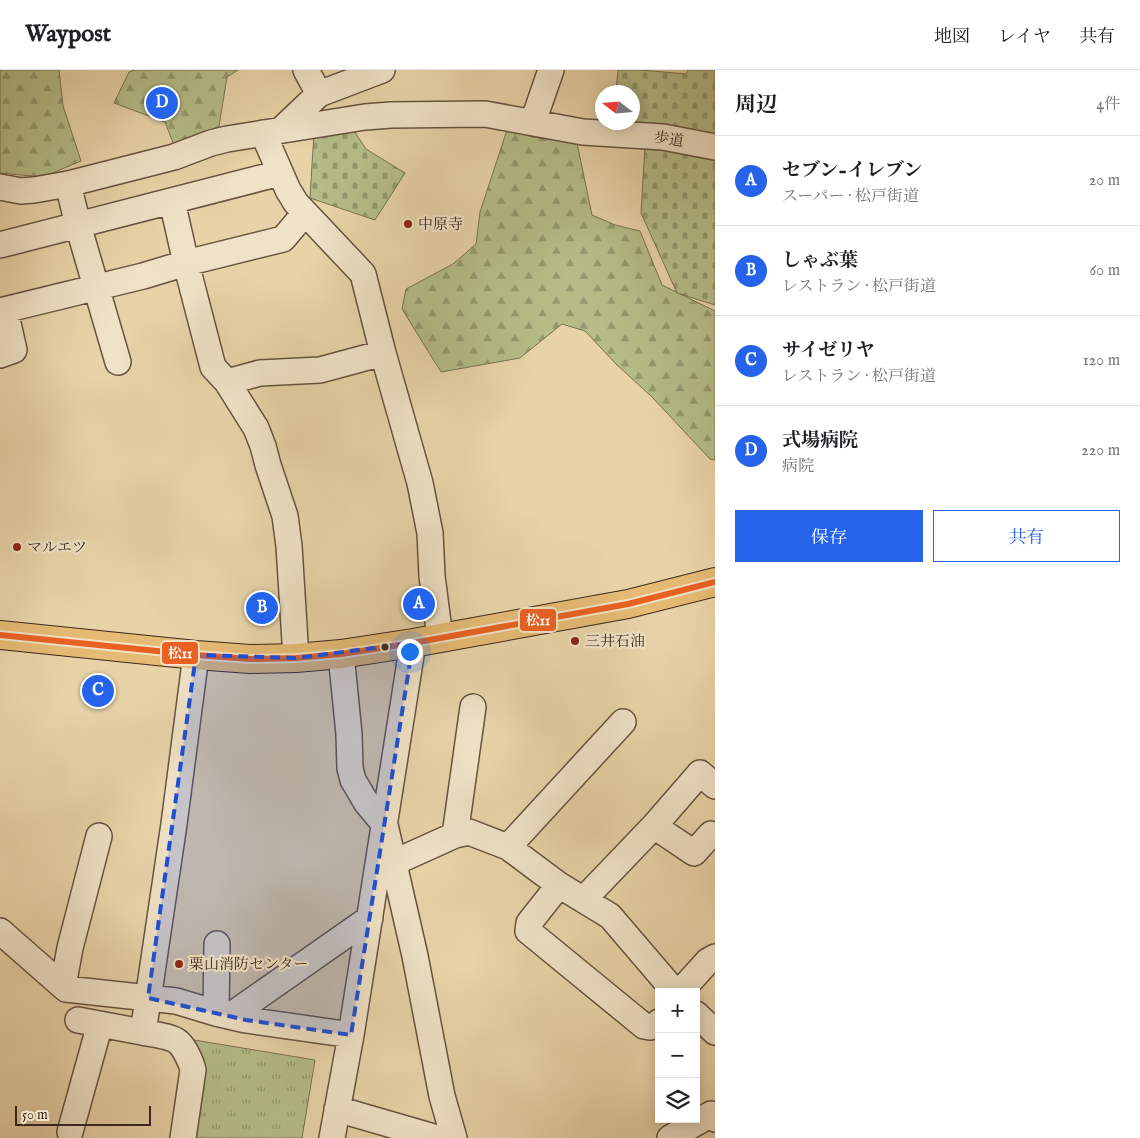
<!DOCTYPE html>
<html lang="ja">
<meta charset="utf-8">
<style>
:root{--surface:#fff;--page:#f2f2f2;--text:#202124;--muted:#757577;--line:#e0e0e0;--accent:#2563eb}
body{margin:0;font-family:"IM FELL English","Noto Serif JP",serif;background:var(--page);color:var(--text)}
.controls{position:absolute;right:15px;bottom:15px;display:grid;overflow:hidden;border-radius:0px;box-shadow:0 2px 12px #0003}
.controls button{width:45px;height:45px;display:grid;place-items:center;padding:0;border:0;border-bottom:1px solid var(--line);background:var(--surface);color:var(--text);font:25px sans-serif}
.compass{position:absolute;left:595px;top:15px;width:45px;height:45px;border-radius:50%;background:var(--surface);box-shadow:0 2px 12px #0003;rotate:286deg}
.scale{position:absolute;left:15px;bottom:12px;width:136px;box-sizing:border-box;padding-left:5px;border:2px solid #3c281e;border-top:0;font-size:14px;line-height:18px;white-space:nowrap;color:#3c281e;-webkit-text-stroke:4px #f0e2c6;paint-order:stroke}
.you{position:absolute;left:409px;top:581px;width:18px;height:18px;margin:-12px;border:4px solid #fff;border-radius:50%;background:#1a73e8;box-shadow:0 0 0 8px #1a73e833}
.badge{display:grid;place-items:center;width:32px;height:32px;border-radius:50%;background:var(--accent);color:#fff;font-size:16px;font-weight:700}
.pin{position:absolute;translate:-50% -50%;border:2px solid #fff;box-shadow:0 1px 5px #0006}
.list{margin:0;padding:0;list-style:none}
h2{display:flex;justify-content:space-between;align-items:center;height:65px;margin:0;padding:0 20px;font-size:21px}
h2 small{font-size:16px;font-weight:400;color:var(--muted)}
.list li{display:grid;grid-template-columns:32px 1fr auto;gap:15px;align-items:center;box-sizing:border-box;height:90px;padding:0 20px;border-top:1px solid var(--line)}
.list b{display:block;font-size:19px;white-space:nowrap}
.list p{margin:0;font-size:16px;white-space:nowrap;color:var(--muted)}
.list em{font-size:16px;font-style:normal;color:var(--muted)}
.actions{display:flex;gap:10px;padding:15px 20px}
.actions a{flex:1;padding:11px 0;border:1px solid var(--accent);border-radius:0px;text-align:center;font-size:18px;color:var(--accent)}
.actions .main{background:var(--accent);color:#fff}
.icon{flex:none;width:28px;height:28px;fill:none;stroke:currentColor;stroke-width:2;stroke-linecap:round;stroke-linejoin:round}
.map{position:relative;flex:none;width:715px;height:1068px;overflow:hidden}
header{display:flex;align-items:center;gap:30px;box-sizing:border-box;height:70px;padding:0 25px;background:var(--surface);border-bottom:1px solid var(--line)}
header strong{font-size:24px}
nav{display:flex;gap:28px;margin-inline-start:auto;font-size:18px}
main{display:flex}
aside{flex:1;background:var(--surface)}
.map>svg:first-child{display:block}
.grass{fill:url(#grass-tufts);stroke:#787253}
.forest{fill:url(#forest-firs);stroke:#787253}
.cemetery{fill:url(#cemetery-stones);stroke:#787253}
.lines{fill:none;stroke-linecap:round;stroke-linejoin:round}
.minor-casing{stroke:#675340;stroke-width:28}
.major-casing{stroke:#3c281e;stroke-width:30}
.minor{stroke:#f0e2c6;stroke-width:25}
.major{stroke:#e4ba74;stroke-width:28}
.bus-1-casing{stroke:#f0e2c6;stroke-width:10}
.bus-1{stroke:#e96222;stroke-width:6}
.marked{fill:#1d4ed8;fill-opacity:0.2;stroke:#1d4ed8;stroke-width:4;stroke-dasharray:10 6;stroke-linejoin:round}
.poi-dot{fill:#8f2418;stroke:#f0e2c6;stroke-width:2}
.bus-dot{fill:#3c281e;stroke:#f0e2c6;stroke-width:2}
.labels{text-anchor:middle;stroke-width:4.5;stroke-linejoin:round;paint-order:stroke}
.street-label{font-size:15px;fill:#3c281e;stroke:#f0e2c6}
.poi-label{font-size:15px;fill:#3c281e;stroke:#f0e2c6;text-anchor:start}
.line-badge{stroke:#f0e2c6;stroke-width:2}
.badge-label{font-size:14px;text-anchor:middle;font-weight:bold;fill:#fff}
</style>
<header>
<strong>Waypost</strong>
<nav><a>地図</a><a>レイヤ</a><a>共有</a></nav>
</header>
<main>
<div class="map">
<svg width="715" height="1068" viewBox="0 0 715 1068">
<defs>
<pattern id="grass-tufts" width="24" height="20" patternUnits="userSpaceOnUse" patternTransform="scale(1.25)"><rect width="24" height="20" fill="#b5bc88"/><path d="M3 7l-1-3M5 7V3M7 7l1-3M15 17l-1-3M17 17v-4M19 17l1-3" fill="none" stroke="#94996f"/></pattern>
<pattern id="forest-firs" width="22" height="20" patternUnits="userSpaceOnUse" patternTransform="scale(1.25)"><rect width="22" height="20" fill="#b5bc88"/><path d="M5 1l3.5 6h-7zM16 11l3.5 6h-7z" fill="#94996f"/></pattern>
<pattern id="cemetery-stones" width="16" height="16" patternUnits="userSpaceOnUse" patternTransform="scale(1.25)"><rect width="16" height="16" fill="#b5bc88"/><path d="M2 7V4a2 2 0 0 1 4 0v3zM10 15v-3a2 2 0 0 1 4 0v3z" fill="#94996f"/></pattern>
</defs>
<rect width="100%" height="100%" fill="#e8d3a8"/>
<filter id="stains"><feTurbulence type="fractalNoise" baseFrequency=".004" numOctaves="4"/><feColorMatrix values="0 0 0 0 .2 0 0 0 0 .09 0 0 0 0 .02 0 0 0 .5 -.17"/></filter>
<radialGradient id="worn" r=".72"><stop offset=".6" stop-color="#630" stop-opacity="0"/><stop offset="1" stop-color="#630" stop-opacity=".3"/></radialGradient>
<path class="grass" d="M182 968 315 990 302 1068H189Z"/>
<path class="forest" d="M0 0H59L63 36 81 91 43 107 0 103Z
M135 0H238L227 7 219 56 175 78 165 52 114 33 129 2Z
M508 57 532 67 577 73 592 145 615 155 640 161 662 215 715 241V390L710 389 652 327 616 294 585 261 562 254 520 288 441 302 402 239 406 219 453 194 476 174 480 142Z"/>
<path class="cemetery" d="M618 0H641L686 4 688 0H715V70L613 53 632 52V22H616Z
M350 55 366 79 405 103 375 150 310 128 314 62Z
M645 76 715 89V235L677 223 641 143Z"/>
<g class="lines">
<defs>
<path id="minor" d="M306 0 319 24
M533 52 551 0
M281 60 319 24 382 0
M263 63 288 120 296 133 363 204 383 283 420 413 430 463 432 506 440 568
M68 114 78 155 118 292
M0 117 21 121 34 120 68 114 174 87 211 73 227 69 365 47 391 45 485 44 583 62 663 67 715 77
M172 131 186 193 213 297 227 312 256 358 263 376 268 395 285 446 289 476 296 588
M0 175 280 103
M0 241 143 206 186 193 283 169 305 143
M0 285 14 280 5 240
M227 312 260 303 320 300 383 283
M341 584 349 664 350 698 353 710 366 732 385 755 415 886 442 1026 454 1068
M654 756 700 703 715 716
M455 765 473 637
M508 777 623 652
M393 793 455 765 469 762 508 777 559 815 610 846 675 922
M559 815 529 853 528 861 644 956 650 957 655 956 659 952
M584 829 654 756 694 783 711 764 715 766
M0 861 66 919 176 931 216 943 246 950 351 965
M63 916 70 878 99 766
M680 922 708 891 715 887
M216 943 217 874
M696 944 715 962
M230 946 370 848
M78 950 142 962 144 956 174 754 196 585
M142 962C151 964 171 966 178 972 184 977 191 991 193 1000L183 1068
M337 1039 437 1068
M70 1062 100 954
M332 1068 351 965 413 573
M670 1068 711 1044 715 1049"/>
<path id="major" d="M0 565 196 585 250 589 296 588 341 584 413 573 628 534 715 512"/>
</defs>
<use href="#minor" class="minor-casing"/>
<use href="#major" class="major-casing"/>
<use href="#minor" class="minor"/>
<use href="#major" class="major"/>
<defs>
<path id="bus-1" d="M0 565 196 585 250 589 296 588 341 584 413 573 628 534 715 512"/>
</defs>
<use href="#bus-1" class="bus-1-casing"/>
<use href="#bus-1" class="bus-1"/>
</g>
<path class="marked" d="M413 573 351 965 246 950 148 928 196 585 296 588Z"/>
<g class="poi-dot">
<circle cx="408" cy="154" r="5"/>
<circle cx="17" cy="477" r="5"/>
<circle cx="575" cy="571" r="5"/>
<circle cx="179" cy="894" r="5"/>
</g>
<circle class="bus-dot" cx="385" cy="577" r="4.5"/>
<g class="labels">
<g class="street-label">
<text transform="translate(669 69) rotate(8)" y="5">歩道</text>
</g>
<g class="poi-label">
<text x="418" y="159">中原寺</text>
<text x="27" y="482">マルエツ</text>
<text x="585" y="576">三井石油</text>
<text x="189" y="899">栗山消防センター</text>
</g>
</g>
<g class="line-badge">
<rect x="519" y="538" width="38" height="24" rx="5" fill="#e96222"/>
<rect x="161" y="571" width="38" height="24" rx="5" fill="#e96222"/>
</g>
<g class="badge-label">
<text x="538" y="555">松11</text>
<text x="180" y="588">松11</text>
</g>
<rect width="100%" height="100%" filter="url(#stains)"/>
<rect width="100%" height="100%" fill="url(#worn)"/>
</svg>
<div class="controls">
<button>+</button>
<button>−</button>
<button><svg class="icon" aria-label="layers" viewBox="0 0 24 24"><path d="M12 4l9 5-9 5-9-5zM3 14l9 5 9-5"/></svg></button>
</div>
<svg class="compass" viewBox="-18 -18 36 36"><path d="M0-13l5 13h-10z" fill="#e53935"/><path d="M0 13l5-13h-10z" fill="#757577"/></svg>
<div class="scale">50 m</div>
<div class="you"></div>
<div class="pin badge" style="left:419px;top:534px">A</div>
<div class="pin badge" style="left:262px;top:538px">B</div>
<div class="pin badge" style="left:98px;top:621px">C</div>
<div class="pin badge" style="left:162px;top:33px">D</div>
</div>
<aside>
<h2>周辺<small>4件</small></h2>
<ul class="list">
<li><span class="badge">A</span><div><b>セブン-イレブン</b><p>スーパー · 松戸街道</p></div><em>20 m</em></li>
<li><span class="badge">B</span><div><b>しゃぶ葉</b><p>レストラン · 松戸街道</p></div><em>60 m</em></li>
<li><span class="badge">C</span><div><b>サイゼリヤ</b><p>レストラン · 松戸街道</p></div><em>120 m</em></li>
<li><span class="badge">D</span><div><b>式場病院</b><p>病院</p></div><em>220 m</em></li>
</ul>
<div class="actions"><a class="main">保存</a><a>共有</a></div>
</aside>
</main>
